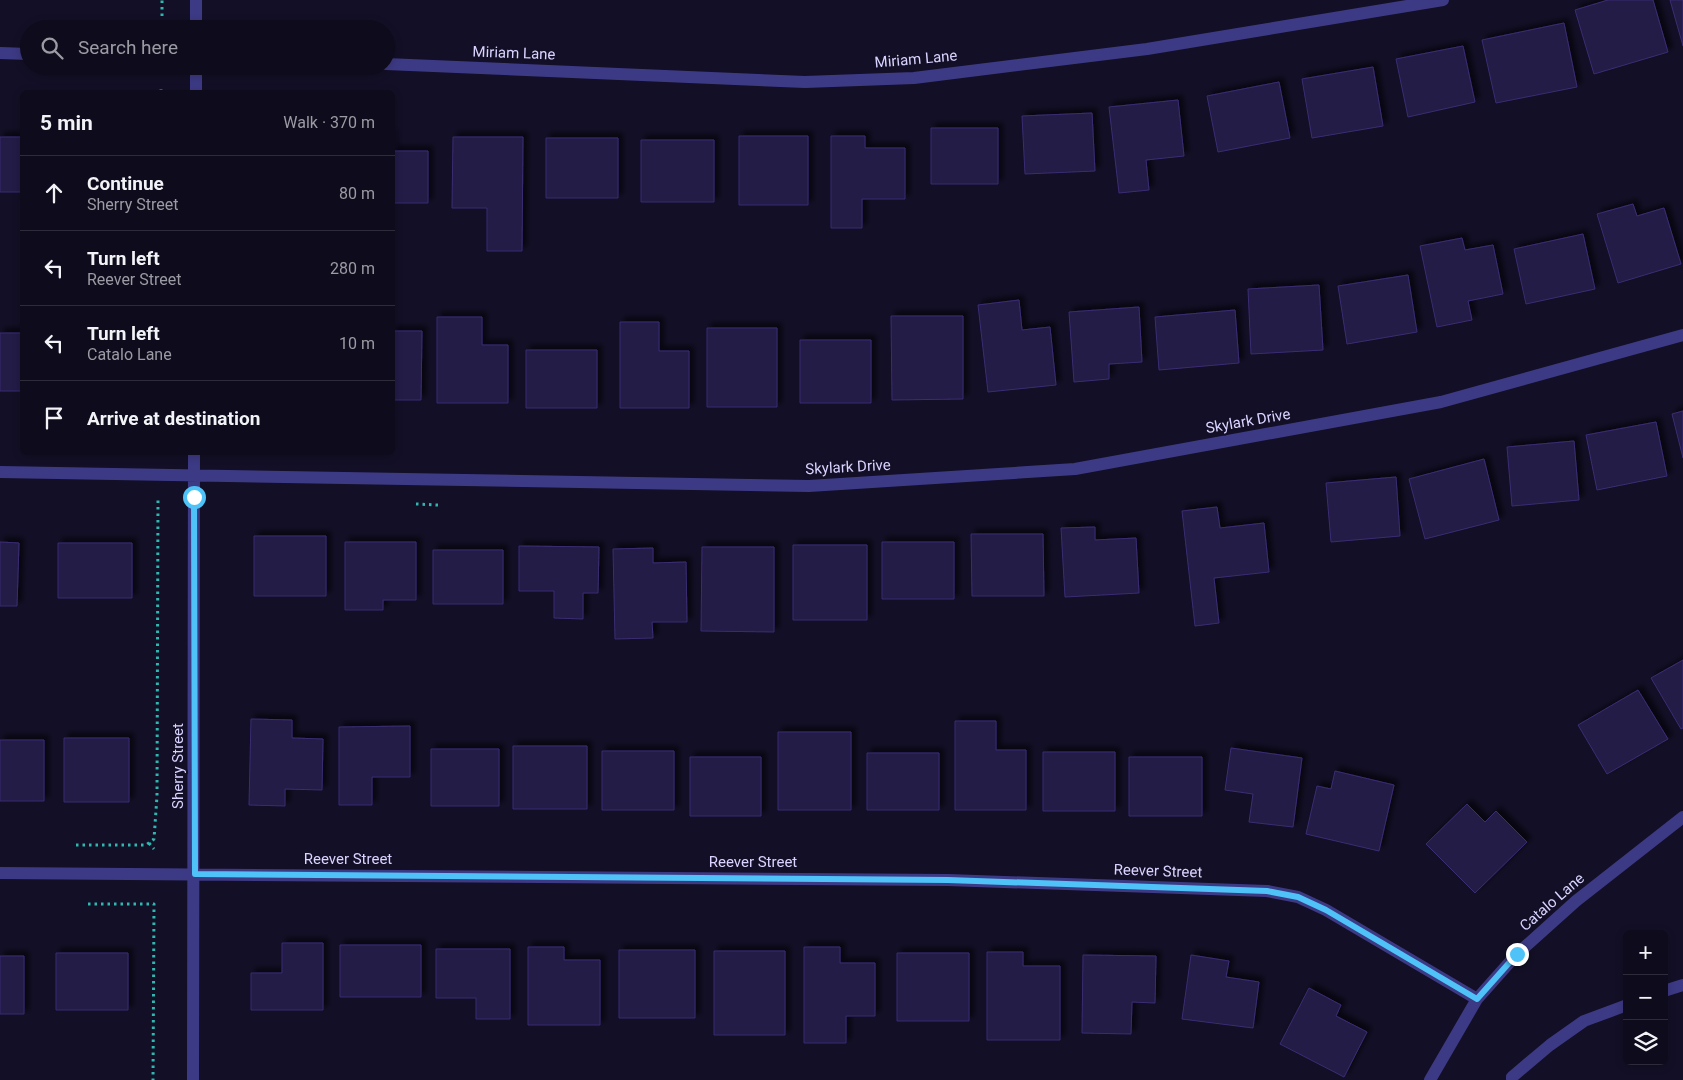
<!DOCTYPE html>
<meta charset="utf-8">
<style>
:root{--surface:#0e0b1c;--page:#171425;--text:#f1f3f6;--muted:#9b9ba3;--line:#2e2b3b}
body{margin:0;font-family:Roboto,sans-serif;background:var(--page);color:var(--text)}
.controls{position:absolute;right:15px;bottom:15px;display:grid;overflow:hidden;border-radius:8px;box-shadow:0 2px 8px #0003}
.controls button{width:45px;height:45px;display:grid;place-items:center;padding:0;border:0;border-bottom:1px solid var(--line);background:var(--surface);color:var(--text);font:25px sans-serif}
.stop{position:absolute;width:15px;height:15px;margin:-11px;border:4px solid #4fc3f7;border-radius:50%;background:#fff}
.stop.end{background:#4fc3f7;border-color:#fff;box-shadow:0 1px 5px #0008}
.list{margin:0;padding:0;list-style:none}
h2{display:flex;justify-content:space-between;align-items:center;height:65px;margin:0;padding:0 20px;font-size:21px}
h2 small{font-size:16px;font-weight:400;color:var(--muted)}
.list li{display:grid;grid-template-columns:32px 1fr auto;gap:15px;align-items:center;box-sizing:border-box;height:75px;padding:0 20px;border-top:1px solid var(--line)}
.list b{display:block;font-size:19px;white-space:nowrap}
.list p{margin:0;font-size:16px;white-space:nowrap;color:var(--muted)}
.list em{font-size:16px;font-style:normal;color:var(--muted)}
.icon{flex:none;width:28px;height:28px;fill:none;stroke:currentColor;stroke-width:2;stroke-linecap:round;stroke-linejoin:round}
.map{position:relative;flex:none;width:1683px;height:1080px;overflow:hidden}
.search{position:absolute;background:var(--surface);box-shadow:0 2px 8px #0003;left:20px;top:20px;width:375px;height:55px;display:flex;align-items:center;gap:12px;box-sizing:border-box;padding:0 18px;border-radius:28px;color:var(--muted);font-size:19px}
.panel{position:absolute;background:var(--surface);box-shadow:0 2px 8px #0003;left:20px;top:90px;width:375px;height:365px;border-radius:8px}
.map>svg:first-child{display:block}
.building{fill:#241b47;stroke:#3b2d73;filter:url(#shadow)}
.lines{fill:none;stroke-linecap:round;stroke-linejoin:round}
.path{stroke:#2fb8b0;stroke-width:3;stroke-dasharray:2.5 4;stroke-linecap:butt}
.minor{stroke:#3d3a85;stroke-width:12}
.route{stroke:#4fc3f7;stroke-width:6}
.labels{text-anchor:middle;stroke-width:4;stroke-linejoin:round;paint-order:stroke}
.street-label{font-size:15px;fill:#d9d4ff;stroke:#130f26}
</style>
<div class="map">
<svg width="1683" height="1080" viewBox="0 0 1683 1080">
<defs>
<filter id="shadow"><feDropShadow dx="4.5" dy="-4.5" stdDeviation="2.5" flood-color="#0009"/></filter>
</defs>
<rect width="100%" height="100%" fill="#130f26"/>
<path class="building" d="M1608 0H1653L1668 52 1594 74 1575 10Z
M1670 0H1683V46Z
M1564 23 1577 87 1496 103 1482 40Z
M1463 46 1475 102 1408 117 1396 59Z
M1373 67 1383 126 1312 138 1302 79Z
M1279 82 1290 138 1218 152 1207 96Z
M1178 100 1184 156 1146 160 1149 190 1119 193 1109 107Z
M1092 113 1095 171 1025 174 1022 116Z
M931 128H998V184H931Z
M392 133 393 151H428V203H392Z
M739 136H808V205H739Z
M831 136H865V148H905V199H862V228H831Z
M0 137H22V192H0Z
M453 137H523L522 251H487V208H452Z
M546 138H618V198H546Z
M641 140H714V202H641Z
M1633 204 1637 216 1664 208 1681 264 1618 283 1597 214Z
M1583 234 1595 289 1526 304 1514 249Z
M1462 238 1465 250 1493 245 1503 294 1468 301 1472 320 1437 327 1420 246Z
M1408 275 1417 332 1347 344 1338 286Z
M1319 285 1323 350 1251 354 1248 289Z
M1019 300 1022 330 1050 327 1056 385 988 392 978 305Z
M1139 307 1142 362 1109 364V379L1074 382 1069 312Z
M1235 310 1239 363 1159 370 1155 317Z
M891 316H963V399L892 400Z
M437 317H482V345H508V403H437Z
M620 322H659V351H689V408H620Z
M707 328H777V407H707Z
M392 331H422L421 400H392Z
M0 333H22V391H0Z
M800 340H871V403H800Z
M526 350H597V408H526Z
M1683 411V458L1672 414Z
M1656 422 1667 476 1597 490 1586 435Z
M1574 441 1579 500 1512 506 1507 447Z
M1484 459 1499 520 1425 539 1409 479Z
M1396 477 1400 536 1331 542 1326 483Z
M1217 507 1220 528 1264 523 1269 572 1214 578 1219 623 1195 626 1182 511Z
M1095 527V540L1136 538 1139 593 1065 597 1061 528Z
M971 534H1043L1044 596H972Z
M254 536H326V596H254Z
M0 542 19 543 17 606H0Z
M345 542H416V600H383V610H345Z
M882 542H954V599H882Z
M58 543H132V598H58Z
M793 545H867V620H793Z
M519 546 599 547 598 593H583V619L554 618V591H519Z
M702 547H774V632L701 631Z
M653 548V563L686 562 687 622H652L653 638 615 639 613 549Z
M433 550H503V604H433Z
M1683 660V728L1681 729 1651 678Z
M1638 690 1668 739 1607 774 1578 725Z
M251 719 292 720V738L323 739 322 790 285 789V806L249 805Z
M955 721H996V750H1026V810H955Z
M410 726V777H372V805H339V727Z
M778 732H851V810H778Z
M64 738H129V802H64Z
M0 740H44V801H0Z
M513 746H587V809H513Z
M1231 748 1302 758 1293 827 1249 822 1253 794 1225 790Z
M431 749H499V806H431Z
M602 751H674V810H602Z
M1043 752H1115V811H1043Z
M867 753H939V810H867Z
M690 757H761V816H690Z
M1129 757H1202V816H1129Z
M1335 771 1394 785 1379 851 1306 834 1317 786 1331 789Z
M1467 804 1485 822 1496 811 1527 842 1475 893 1426 844Z
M282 943H323V1010H251V973H282Z
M340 945H421V997H340Z
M528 947H564V960H600V1025H528Z
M804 947H840V963H875V1016H846V1043H804Z
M436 949H510V1019H476V998H436Z
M619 950H695V1018H619Z
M714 951H785V1035H714Z
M987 952H1023V966H1060V1040H987Z
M56 953H128V1010H56Z
M897 953H969V1021H897Z
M1083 955 1156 956 1155 1003 1132 1002 1131 1034 1082 1033Z
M1191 955 1229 961 1226 977 1259 982 1253 1028 1182 1019Z
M0 956H24V1014H0Z
M1309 988 1341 1005 1336 1016 1367 1032 1344 1077 1280 1044Z"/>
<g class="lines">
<path class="path" d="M162 29V0
M161 92V89
M416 504 438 505
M149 843 154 849
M76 845H146L154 839 157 796 158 497
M88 904H154L153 1080"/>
<path class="minor" d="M196 29V0
M0 53 29 54
M386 64 805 82 914 78 1147 49 1443 0
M196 92V66
M0 472 809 486 1075 469 1441 402 1683 335
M0 873 948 880 1267 891 1298 897 1326 910 1477 999
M1664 991 1683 985
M193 1080 194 452
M1430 1080 1477 999 1517 954 1576 901 1683 817
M1512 1080V1077L1550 1045 1584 1021 1627 1005"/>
</g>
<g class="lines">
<path class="route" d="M194 497 195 874 948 880 1267 891 1298 897 1326 910 1477 999 1517 954"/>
</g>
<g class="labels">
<g class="street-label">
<text transform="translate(514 53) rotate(2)" y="5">Miriam Lane</text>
<text transform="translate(916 59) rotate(-5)" y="5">Miriam Lane</text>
<text transform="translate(1248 421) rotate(-10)" y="5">Skylark Drive</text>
<text transform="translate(848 467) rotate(-3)" y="5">Skylark Drive</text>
<text transform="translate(178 766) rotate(-90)" y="5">Sherry Street</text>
<text x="348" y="864">Reever Street</text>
<text x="753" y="867">Reever Street</text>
<text transform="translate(1158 871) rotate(2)" y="5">Reever Street</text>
<text transform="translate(1552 902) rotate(-41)" y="5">Catalo Lane</text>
</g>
</g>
</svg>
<div class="controls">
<button>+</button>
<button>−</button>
<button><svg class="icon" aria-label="layers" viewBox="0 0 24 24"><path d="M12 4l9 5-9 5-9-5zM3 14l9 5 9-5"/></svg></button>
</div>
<div class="stop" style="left:194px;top:497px"></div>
<div class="stop end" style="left:1517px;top:954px"></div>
<div class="search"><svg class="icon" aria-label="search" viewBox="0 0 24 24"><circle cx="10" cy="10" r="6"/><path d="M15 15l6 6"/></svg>Search here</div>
<section class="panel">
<h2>5 min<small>Walk · 370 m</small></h2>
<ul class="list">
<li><svg class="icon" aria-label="ahead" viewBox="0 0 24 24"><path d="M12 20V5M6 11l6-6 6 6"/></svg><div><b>Continue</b><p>Sherry Street</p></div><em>80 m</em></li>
<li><svg class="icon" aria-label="left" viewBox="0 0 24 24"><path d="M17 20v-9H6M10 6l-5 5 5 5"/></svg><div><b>Turn left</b><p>Reever Street</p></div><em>280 m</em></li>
<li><svg class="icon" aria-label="left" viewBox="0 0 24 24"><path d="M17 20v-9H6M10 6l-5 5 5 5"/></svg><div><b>Turn left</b><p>Catalo Lane</p></div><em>10 m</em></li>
<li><svg class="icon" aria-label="arrive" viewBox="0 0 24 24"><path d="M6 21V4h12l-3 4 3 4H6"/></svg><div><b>Arrive at destination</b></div></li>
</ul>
</section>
</div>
